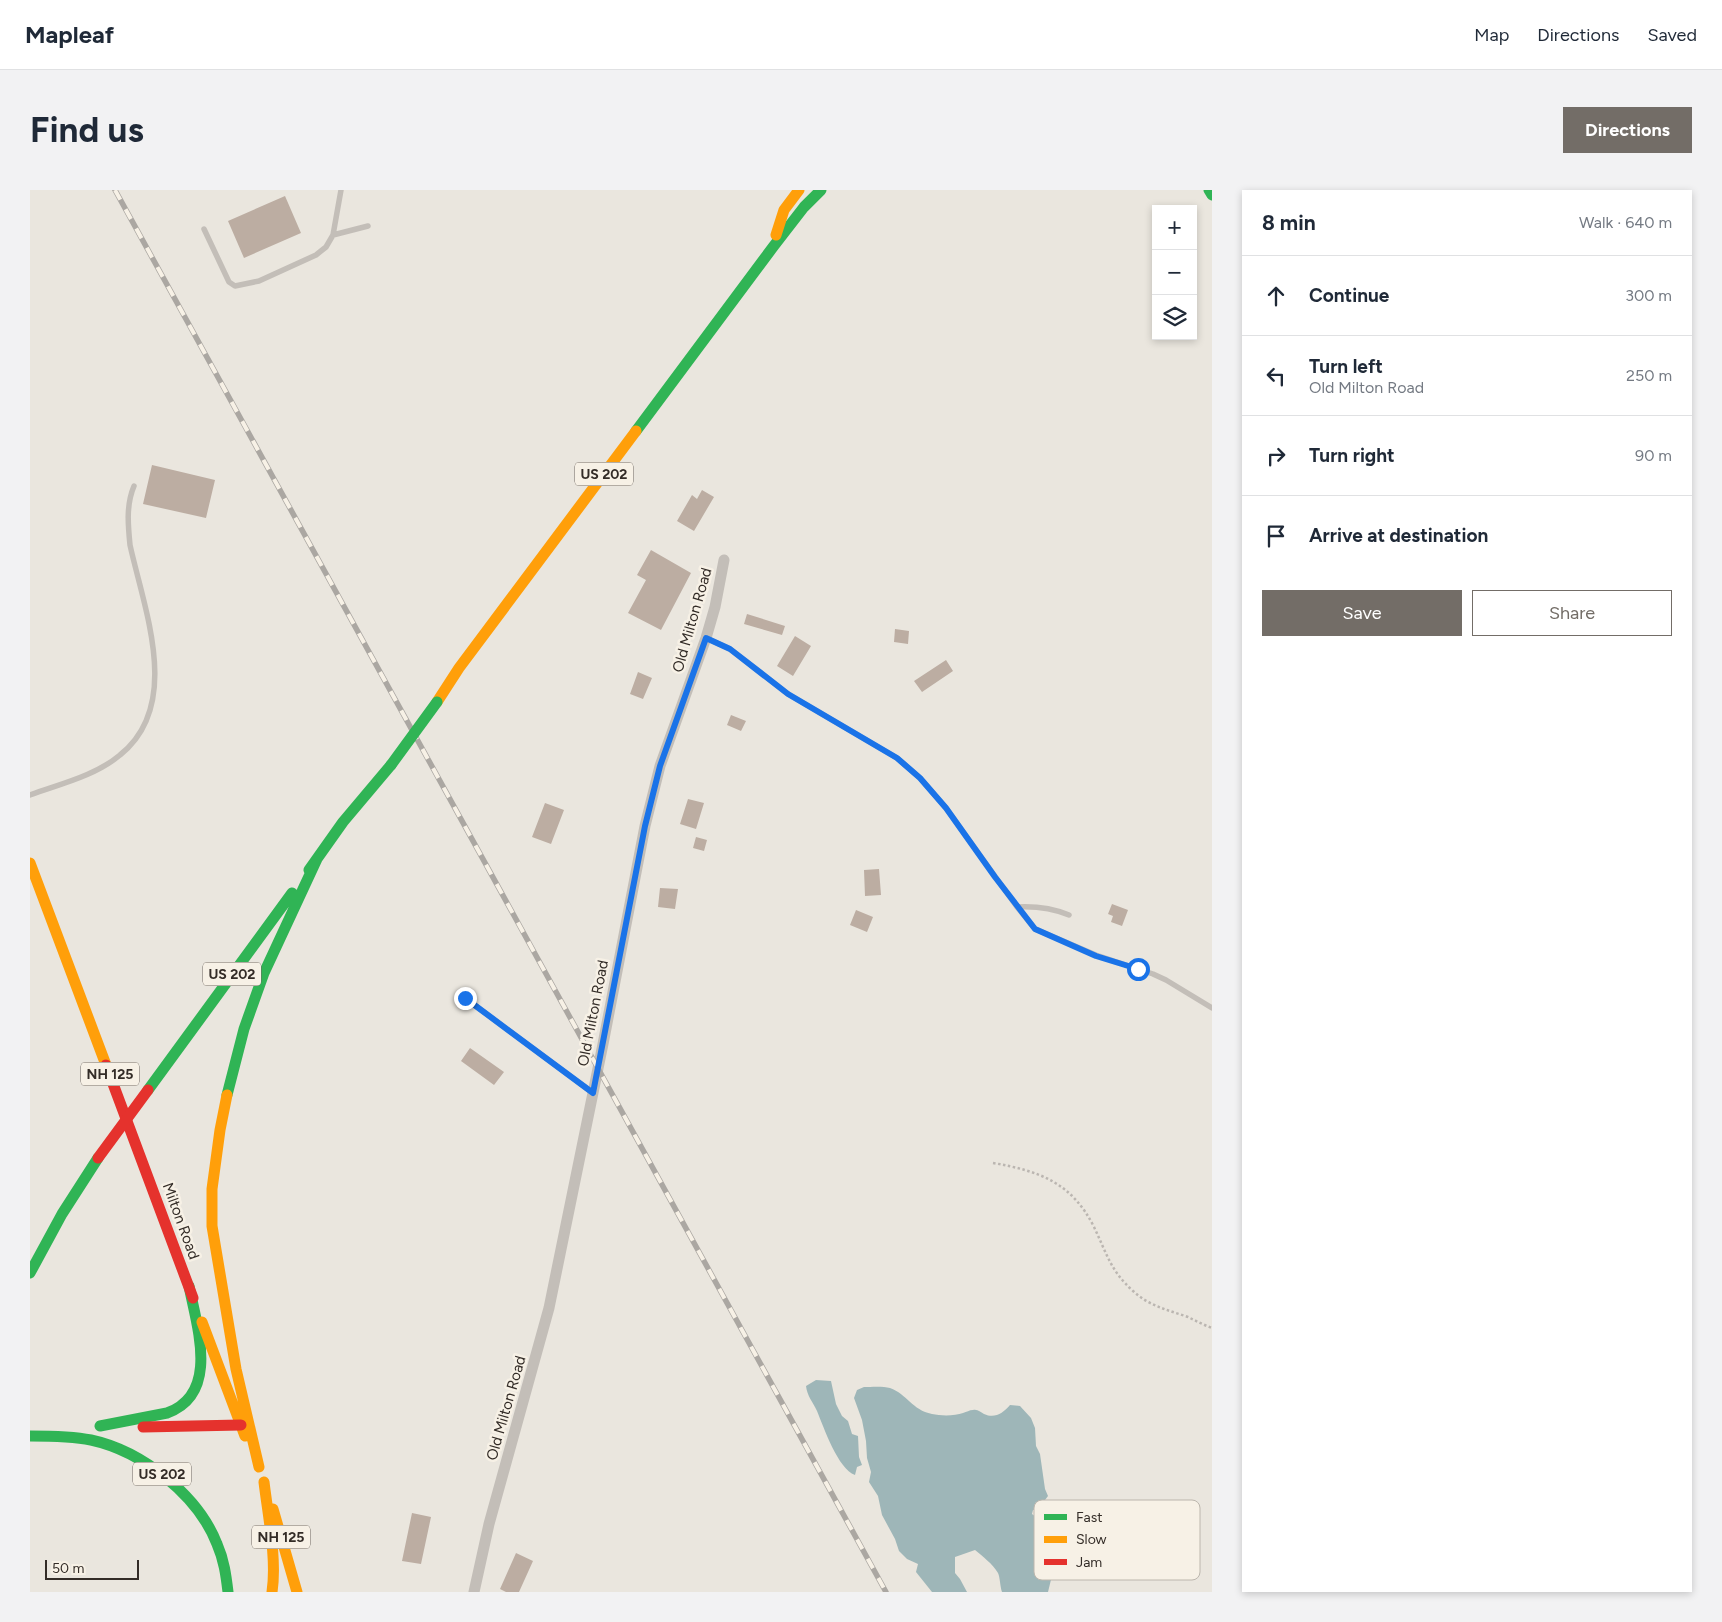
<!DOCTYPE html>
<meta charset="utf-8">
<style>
:root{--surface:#fff;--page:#f2f2f3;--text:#1f2937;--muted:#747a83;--line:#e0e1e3;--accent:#736d67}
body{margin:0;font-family:Figtree,sans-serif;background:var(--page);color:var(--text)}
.controls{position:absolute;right:15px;top:15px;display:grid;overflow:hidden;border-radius:0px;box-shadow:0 2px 8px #0003}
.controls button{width:45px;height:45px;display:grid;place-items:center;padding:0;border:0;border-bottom:1px solid var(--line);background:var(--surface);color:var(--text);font:25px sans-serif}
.scale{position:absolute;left:15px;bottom:12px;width:94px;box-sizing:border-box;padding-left:5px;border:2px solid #332c27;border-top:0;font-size:14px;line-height:18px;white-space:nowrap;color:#332c27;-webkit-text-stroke:4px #f7f1e6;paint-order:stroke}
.stop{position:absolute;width:15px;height:15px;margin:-11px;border:4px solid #1a73e8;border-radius:50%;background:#fff}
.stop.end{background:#1a73e8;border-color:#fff;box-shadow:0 1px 5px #0008}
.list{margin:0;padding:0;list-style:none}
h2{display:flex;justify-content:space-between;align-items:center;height:65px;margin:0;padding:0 20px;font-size:21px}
h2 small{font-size:16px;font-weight:400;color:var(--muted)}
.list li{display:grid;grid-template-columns:32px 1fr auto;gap:15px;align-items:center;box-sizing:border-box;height:80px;padding:0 20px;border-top:1px solid var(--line)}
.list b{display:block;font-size:19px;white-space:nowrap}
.list p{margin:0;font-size:16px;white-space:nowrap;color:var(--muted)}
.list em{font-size:16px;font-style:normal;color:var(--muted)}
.actions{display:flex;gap:10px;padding:15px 20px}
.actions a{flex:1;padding:11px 0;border:1px solid var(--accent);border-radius:0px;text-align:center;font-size:18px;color:var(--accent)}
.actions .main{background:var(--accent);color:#fff}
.icon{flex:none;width:28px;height:28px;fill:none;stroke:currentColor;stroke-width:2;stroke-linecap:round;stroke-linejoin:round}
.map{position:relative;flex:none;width:1182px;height:1402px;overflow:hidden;border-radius:0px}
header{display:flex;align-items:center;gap:30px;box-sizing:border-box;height:70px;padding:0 25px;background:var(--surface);border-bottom:1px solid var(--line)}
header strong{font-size:24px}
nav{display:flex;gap:28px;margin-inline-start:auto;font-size:18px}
.intro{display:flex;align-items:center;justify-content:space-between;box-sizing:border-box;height:120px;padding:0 30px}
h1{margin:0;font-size:35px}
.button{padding:12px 22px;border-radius:0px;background:var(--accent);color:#fff;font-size:18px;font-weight:700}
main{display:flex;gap:30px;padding:0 30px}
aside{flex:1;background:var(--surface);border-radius:0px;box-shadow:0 2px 8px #0003}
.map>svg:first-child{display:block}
.water{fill:#9eb6b8}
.building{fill:#bcada2}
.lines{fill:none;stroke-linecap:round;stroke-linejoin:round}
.path{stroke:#bbb6b1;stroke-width:2.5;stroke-dasharray:2.5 2.5;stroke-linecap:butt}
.lane{stroke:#c3beb8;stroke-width:5.5}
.street{stroke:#c3beb8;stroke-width:11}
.fast{stroke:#30b455;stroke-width:11}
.slow{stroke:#ff9f0a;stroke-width:11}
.jam{stroke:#e5322d;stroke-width:11}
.rail-casing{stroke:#aba7a2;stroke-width:5.5}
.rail{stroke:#f7f1e6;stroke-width:4;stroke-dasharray:11;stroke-linecap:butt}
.fast-bridge{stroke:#30b455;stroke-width:11}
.jam-bridge{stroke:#e5322d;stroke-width:11}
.route{stroke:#1a73e8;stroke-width:6}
.labels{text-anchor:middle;stroke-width:5;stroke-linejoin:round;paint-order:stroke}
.shield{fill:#f7f1e6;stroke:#6e6760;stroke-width:1}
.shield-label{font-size:14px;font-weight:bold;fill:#332c27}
.street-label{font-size:15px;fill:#332c27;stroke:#f7f1e6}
.key{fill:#f7f1e6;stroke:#bcb6ad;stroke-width:1}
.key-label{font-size:14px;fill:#332c27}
</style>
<header>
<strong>Mapleaf</strong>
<nav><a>Map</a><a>Directions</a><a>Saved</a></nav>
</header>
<div class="intro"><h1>Find us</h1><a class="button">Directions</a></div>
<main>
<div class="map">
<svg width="1182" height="1402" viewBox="0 0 1182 1402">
<rect width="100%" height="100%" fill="#eae6de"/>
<path class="water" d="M786 1190 801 1191 806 1214 812 1226 818 1231 822 1244 828 1246 829 1267 832 1275 827 1277 825 1285C808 1279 794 1238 787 1221 783 1212 777 1206 776 1196Z
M834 1197C841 1197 853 1196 860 1198 877 1204 882 1220 902 1224 911 1226 925 1226 933 1223 937 1222 939 1220 943 1220 948 1219 950 1222 954 1224 965 1229 973 1223 980 1215L990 1216 1001 1228 1005 1238 1006 1256 1010 1264 1015 1299 1018 1306 1015 1310 1014 1318 1003 1320 1002 1324 1010 1330 1012 1342 1021 1346 1023 1351 1027 1353V1365L1018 1402H972C970 1396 970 1387 968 1383 963 1374 952 1366 945 1360L925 1367V1383L930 1389 937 1402H902L886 1382 888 1374 877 1369 869 1361 865 1349 852 1325 848 1306 839 1292 841 1282 837 1268 836 1251 832 1230 824 1208 827 1200Z"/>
<path class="building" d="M255 6 271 43 214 68 198 31Z
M122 275 185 290 176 328 113 314Z
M672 300 684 307 664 341 647 331 662 305 667 309Z
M621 360 661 383 631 440 598 423 616 390 607 385Z
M717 424 755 436 752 445 714 434Z
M865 439 879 441 878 454 864 452Z
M765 446 781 456 763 486 747 476Z
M916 470 923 481 892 502 884 491Z
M608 482 622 488 613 509 600 504Z
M701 525 716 531 711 541 697 535Z
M658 609 674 613 666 639 650 634Z
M515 613 534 620 521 654 502 647Z
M666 647 677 650 674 661 663 658Z
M849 679 851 705 835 706 834 680Z
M630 698 648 699 645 719 628 717Z
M1082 714 1098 720 1092 736 1081 732 1083 726 1078 724Z
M826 720 843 727 837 742 820 735Z
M440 858 474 882 464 895 431 871Z
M382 1323 401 1327 391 1374 372 1371Z
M486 1363 503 1371 489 1402H476L470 1399Z"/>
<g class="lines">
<path class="path" d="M963 973C1010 981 1042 993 1064 1037 1077 1064 1080 1080 1103 1101 1119 1116 1138 1120 1158 1127 1166 1131 1174 1135 1182 1138"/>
<path class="lane" d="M174 39 199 92 205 96 229 91 286 65 296 57 303 45 311 0
M303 45 338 36
M676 448 700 459 758 504 867 568 890 588 916 618 987 717C1006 716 1022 718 1039 725
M0 605C30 594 65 586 90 565 153 515 114 419 100 355 98 335 96 315 104 296
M987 717 1005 739 1066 765 1123 784 1136 790 1182 818
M435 808 563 903"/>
<path class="street" d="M444 1402 459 1334 519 1118 573 854 615 636 630 576 676 448 685 417 694 370"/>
<path class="fast" d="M1179 0 1182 5
M606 241 743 57 774 17 791 0
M279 680 313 632 361 575
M118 900 262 703
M197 905 214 839 234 783 287 669
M0 1083 32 1024 68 968
M70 1236 137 1223C190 1204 167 1137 159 1096
M0 1246C20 1246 41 1246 61 1250 112 1261 168 1305 187 1354 194 1370 196 1385 198 1402"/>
<path class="slow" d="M746 45 754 20 769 0
M407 512 429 478 606 241
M0 673 76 875
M197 905 190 940 182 999V1036L206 1179 229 1277
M172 1132 215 1246
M234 1292C238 1326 247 1369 242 1402
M243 1319 267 1402"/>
<path class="jam" d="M76 875 163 1108
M113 1237 211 1235"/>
<defs>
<path id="rail" d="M85 0 856 1402"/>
</defs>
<use href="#rail" class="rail-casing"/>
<use href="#rail" class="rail"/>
<path class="fast-bridge" d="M361 575 407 512"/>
<path class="jam-bridge" d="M68 968 118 900"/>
</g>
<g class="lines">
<path class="route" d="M435 808 563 903 615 636 630 576 676 448 700 459 758 504 867 568 890 588 916 618 965 687 1005 739 1066 766 1108 779"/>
</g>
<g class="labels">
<g class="shield">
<rect x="545" y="272.5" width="58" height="23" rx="4"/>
<rect x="173" y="772.5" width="58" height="23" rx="4"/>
<rect x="51" y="872.5" width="58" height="23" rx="4"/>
<rect x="103" y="1272.5" width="58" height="23" rx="4"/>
<rect x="222" y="1335.5" width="58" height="23" rx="4"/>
</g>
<g class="shield-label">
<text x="574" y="289">US 202</text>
<text x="202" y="789">US 202</text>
<text x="80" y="889">NH 125</text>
<text x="132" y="1289">US 202</text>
<text x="251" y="1352">NH 125</text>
</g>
<g class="street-label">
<text transform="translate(662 430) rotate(-74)" y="5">Old Milton Road</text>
<text transform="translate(563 823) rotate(-79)" y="5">Old Milton Road</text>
<text transform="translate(151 1031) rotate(70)" y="5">Milton Road</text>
<text transform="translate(476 1218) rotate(-74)" y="5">Old Milton Road</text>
</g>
</g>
<rect x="1004" y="1310" width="166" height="80" rx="8" class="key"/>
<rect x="1014" y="1324" width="23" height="6" fill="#30b455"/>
<rect x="1014" y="1346" width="23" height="7" fill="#ff9f0a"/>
<rect x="1014" y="1369" width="23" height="6" fill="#e5322d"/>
<g class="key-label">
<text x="1046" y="1332">Fast</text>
<text x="1046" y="1354">Slow</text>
<text x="1046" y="1377">Jam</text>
</g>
</svg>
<div class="controls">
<button>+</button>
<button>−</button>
<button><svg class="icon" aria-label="layers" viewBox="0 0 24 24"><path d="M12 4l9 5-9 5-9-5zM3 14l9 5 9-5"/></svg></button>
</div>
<div class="scale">50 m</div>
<div class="stop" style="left:1108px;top:779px"></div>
<div class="stop end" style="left:435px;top:808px"></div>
</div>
<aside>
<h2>8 min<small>Walk · 640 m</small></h2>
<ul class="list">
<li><svg class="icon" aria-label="ahead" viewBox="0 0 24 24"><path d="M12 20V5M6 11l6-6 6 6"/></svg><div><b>Continue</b></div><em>300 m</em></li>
<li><svg class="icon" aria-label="left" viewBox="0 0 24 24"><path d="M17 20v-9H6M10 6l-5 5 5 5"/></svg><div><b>Turn left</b><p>Old Milton Road</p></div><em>250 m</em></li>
<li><svg class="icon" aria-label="right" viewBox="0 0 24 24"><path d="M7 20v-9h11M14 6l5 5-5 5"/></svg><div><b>Turn right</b></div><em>90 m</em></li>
<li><svg class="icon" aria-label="arrive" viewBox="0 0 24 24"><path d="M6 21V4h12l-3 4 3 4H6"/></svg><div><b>Arrive at destination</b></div></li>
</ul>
<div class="actions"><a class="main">Save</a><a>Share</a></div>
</aside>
</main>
